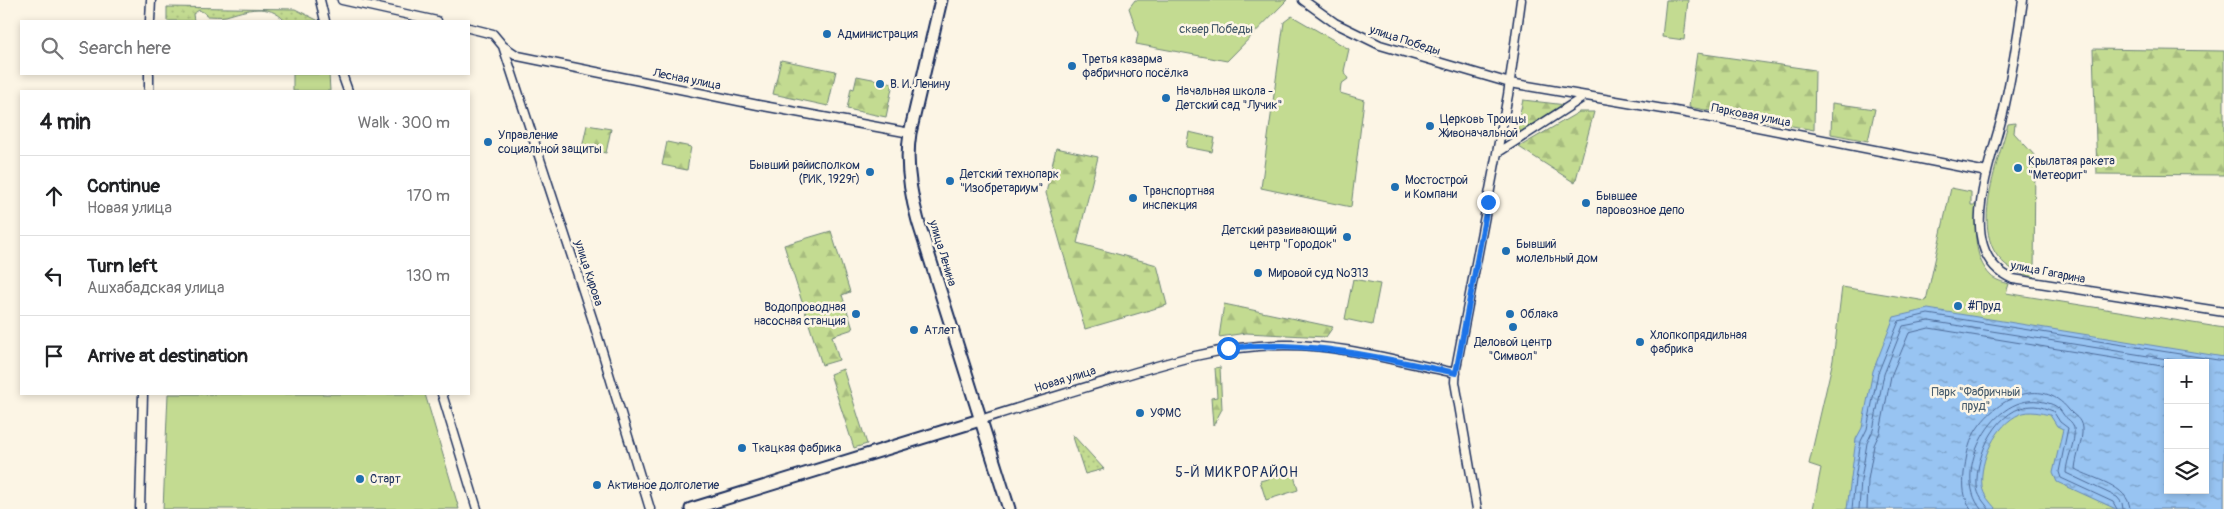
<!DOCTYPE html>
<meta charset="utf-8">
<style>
:root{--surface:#fff;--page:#f2f2f2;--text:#202124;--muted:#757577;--line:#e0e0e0}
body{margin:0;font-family:Pangolin,sans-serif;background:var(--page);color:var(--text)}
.controls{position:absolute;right:15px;bottom:15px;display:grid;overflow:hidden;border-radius:0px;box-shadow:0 2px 8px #0003}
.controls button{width:45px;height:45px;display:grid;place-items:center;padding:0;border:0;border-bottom:1px solid var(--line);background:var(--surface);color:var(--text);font:25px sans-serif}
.stop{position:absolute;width:15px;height:15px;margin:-11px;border:4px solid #1a73e8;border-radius:50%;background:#fff}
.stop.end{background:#1a73e8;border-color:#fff;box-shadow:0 1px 5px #0008}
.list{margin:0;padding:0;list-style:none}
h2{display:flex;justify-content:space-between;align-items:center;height:65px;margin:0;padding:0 20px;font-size:21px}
h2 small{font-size:16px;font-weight:400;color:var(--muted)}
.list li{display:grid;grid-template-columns:32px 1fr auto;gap:15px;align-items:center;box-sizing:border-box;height:80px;padding:0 20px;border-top:1px solid var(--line)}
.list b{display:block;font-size:19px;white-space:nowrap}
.list p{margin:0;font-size:16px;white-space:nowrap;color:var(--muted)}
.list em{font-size:16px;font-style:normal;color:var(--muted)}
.icon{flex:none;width:28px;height:28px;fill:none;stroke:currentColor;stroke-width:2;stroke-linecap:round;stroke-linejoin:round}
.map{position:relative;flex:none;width:2224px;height:509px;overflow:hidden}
.search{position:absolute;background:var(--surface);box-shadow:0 2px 8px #0003;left:20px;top:20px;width:450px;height:55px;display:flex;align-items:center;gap:12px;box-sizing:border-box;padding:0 18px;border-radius:0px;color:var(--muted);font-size:19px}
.panel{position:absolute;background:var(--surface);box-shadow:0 2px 8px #0003;left:20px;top:90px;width:450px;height:305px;border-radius:0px}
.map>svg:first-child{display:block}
.grass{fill:url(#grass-dots);stroke:#6f8578}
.forest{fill:url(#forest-firs);stroke:#6f8578}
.park{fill:#c3db91;stroke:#6f8578;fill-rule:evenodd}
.water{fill:url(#water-ripples);stroke:#6688b7;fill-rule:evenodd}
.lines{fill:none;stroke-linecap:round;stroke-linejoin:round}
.shore{stroke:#4d6b99;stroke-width:1}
.street-casing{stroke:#1b2f5e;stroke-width:11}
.secondary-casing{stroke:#1b2f5e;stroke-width:15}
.street{stroke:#fcf5e5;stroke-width:8}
.secondary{stroke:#fcf5e5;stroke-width:11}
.route{stroke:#1a73e8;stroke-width:6}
.poi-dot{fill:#1f6fb2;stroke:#fcf5e5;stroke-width:2}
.labels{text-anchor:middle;stroke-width:5;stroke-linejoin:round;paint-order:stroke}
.park-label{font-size:12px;fill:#455a6b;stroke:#fcf5e5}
.poi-label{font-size:12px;fill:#1b2f5e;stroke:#fcf5e5;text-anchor:start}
.street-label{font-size:12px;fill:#1b2f5e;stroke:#fcf5e5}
.neighbourhood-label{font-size:14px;letter-spacing:1px;fill:#1b2f5e;stroke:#fcf5e5}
</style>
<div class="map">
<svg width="2224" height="509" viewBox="0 0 2224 509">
<defs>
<pattern id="grass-dots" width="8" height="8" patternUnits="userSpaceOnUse" patternTransform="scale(1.25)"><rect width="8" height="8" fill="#c3db91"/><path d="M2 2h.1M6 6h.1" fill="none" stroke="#a7bc7f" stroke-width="1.8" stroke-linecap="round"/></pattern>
<pattern id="forest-firs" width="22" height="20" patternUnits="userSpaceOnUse" patternTransform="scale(1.25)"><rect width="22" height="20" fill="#c3db91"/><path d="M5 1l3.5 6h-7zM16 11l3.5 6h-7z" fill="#a7bc7f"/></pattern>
<pattern id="water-ripples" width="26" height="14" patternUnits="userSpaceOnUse" patternTransform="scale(1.25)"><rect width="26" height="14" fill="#98c4f2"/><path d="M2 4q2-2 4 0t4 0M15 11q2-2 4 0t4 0" fill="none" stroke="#7ba0c7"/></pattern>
</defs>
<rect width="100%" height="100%" fill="#fcf5e5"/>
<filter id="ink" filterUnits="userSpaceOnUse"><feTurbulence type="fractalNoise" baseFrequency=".02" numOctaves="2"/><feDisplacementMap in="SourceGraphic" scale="10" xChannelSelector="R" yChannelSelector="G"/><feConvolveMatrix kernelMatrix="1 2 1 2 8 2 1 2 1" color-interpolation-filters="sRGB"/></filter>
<g filter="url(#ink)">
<path class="grass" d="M167 7 295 9 319 21H285C268 2 247 10 226 16 221 17 212 16 206 16L205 13 199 10 193 14 194 21H167Z
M1072 434 1104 469 1085 474Z"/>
<path class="forest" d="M2093 49 2224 51V175L2097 174Z
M1697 53 1815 70 1814 130 1689 107Z
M781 60 836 71 828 106 773 94Z
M857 76 893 83 886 117 847 109 851 88 854 89Z
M1523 100 1566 105 1514 138Z
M1832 103 1875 109 1868 141 1831 134Z
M1579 112H1594L1575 183 1519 147Z
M587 125 611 129 606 153 582 148Z
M667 142 691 147 687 170 662 165Z
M1056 148 1098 157 1077 243 1157 265 1167 305 1085 329 1046 193Z
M831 231 850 292 842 295 853 329 832 336 839 360 822 365 784 245Z
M1224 304 1333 327 1326 337 1246 333 1219 337Z
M1220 367 1222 409 1213 426 1211 398 1217 397 1215 368Z
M843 369 867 444 854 448 830 374Z"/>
<path class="park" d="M1135 0H1287L1227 61 1136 44 1138 34 1129 8Z
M1666 0H1688L1684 40 1662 37Z
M1292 16 1349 49 1344 71 1348 79 1341 84 1340 93 1364 100 1351 207 1261 188 1284 22Z
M293 74H329L330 91H293Z
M2015 123 2014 133 2035 156 2034 277C1957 261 1995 174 2008 124Z
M1189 132 1215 138 1212 152 1186 147Z
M1951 188 1971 192V205H1976C1975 229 1973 258 1991 276 1995 280 2003 282 2009 284L2006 293 2224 328V509H1813L1821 468 1809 464 1833 360 1842 287 1926 301ZM2168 363H2205V490H2168Z
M1353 279 1380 284 1372 325 1345 319Z
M168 394H425L459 509H163Z
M1293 472 1298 490 1266 500 1260 481Z"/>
<path class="water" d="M1928 309 2224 357V509H2116L2057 482 2053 473 2063 429 2057 426 2050 415C2040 413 2030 410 2020 414 1996 424 1979 461 1982 486 1983 495 1990 502 1996 509H1847L1856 439 1862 428 1873 371 1894 317ZM2168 363H2205V490H2168Z"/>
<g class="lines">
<path class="shore" d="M1852 509 1855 479 1861 441 1867 429 1878 373 1899 321 1928 314 2224 361
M1859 509 1861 480 1867 443 1873 430 1884 374 1903 326 1929 321 2192 363
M1867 509 1868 480 1874 445 1880 432 1891 376 1909 333 1929 328 2168 367
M1971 509C1963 497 1963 486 1964 473 1966 459 1968 444 1975 432 1994 400 2041 374 2069 410 2074 416 2081 418 2082 428 2083 441 2076 456 2075 469 2092 479 2129 485 2130 509
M1981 509C1950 472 1994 389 2044 402 2053 404 2058 406 2063 414 2066 419 2073 421 2074 428 2076 443 2066 459 2066 473L2117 497 2122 503 2123 509
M1989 509C1984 502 1977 495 1977 486 1975 455 1998 405 2034 406 2040 406 2047 409 2053 411L2060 422 2068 428 2059 472 2061 478 2113 502 2117 509"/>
<defs>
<path id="street" d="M320 0 325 21
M342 0 437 21
M1303 0 1335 23 1380 45 1510 83 1681 112 1987 172
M2023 0C2018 37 2012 73 2004 109 1994 156 1950 252 2013 279L2224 312
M150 21 151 0
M469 28 493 34 503 46 518 56 758 105 910 133
M503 46 593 321 650 509
M342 74 348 91
M149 91V74
M1497 153 1585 96
M442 394 477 509
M980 420C1023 406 1067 393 1110 380 1168 362 1224 345 1284 345 1341 344 1400 362 1456 373
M140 509 143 394
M1477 509 1455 382 1456 368 1508 95 1521 0"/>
<path id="secondary" d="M941 0 910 133C905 163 910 192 918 221L1009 509
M691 509 980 420"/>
</defs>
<use href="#street" class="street-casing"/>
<use href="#secondary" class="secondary-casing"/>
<use href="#street" class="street"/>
<use href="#secondary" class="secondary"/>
</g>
</g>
<g class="lines" filter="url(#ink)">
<path class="route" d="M1228 348C1306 339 1380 358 1456 373L1488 202"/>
</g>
<g class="poi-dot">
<circle cx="827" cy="34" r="5"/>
<circle cx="1072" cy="66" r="5"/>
<circle cx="880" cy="84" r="5"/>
<circle cx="1166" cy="98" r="5"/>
<circle cx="1430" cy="126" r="5"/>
<circle cx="488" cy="142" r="5"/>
<circle cx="2018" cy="168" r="5"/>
<circle cx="870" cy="172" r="5"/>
<circle cx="950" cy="181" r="5"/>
<circle cx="1395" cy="187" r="5"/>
<circle cx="1133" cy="198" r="5"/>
<circle cx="1586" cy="203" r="5"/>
<circle cx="1347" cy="237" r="5"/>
<circle cx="1506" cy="251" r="5"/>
<circle cx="1258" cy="273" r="5"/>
<circle cx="1958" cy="306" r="5"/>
<circle cx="856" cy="314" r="5"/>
<circle cx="1510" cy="314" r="5"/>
<circle cx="1513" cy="327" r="5"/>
<circle cx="914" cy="330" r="5"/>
<circle cx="1640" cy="342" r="5"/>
<circle cx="1140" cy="413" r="5"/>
<circle cx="742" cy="448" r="5"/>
<circle cx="360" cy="479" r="5"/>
<circle cx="597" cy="485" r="5"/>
</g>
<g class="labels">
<g class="park-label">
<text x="1216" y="33">сквер Победы</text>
<text x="1976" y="396">Парк "Фабричный<tspan x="1976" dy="14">пруд"</tspan></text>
</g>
<g class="poi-label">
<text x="837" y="38">Администрация</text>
<text x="1082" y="63">Третья казарма<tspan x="1082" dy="14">фабричного посёлка</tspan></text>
<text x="890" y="88">В. И. Ленину</text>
<text x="1176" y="95">Начальная школа -<tspan x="1176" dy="14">Детский сад "Лучик"</tspan></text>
<text x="1440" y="123">Церковь Троицы<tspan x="1440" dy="14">Живоначальной</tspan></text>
<text x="498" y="139">Управление<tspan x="498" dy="14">социальной защиты</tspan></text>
<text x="2028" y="165">Крылатая ракета<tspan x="2028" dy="14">"Метеорит"</tspan></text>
<text x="860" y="169" text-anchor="end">Бывший райисполком<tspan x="860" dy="14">(РИК, 1929г)</tspan></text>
<text x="960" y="178">Детский технопарк<tspan x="960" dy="14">"Изобретариум"</tspan></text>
<text x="1405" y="184">Мостострой<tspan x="1405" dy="14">и Компани</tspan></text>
<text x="1143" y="195">Транспортная<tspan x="1143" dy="14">инспекция</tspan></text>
<text x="1596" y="200">Бывшее<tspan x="1596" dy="14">паровозное депо</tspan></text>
<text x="1337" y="234" text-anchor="end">Детский развивающий<tspan x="1337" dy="14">центр "Городок"</tspan></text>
<text x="1516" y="248">Бывший<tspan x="1516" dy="14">молельный дом</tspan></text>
<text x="1268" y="277">Мировой суд №313</text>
<text x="1968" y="310">#Пруд</text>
<text x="846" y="311" text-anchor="end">Водопроводная<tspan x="846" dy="14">насосная станция</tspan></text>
<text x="1520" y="318">Облака</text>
<text x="924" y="334">Атлет</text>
<text x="1650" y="339">Хлопкопрядильная<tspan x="1650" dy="14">фабрика</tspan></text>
<text x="1513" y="346" text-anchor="middle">Деловой центр<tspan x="1513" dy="14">"Символ"</tspan></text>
<text x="1150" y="417">УФМС</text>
<text x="752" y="452">Ткацкая фабрика</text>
<text x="370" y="483">Старт</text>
<text x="607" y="489">Активное долголетие</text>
</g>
<g class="street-label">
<text transform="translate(1405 40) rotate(18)" y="4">улица Победы</text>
<text transform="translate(687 79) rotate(11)" y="4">Лесная улица</text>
<text transform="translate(1751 115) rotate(11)" y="4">Парковая улица</text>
<text transform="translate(943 253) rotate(73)" y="4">улица Ленина</text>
<text transform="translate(2048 272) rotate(11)" y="4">улица Гагарина</text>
<text transform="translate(589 273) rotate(72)" y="4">улица Кирова</text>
<text transform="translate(1065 379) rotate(-17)" y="4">Новая улица</text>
</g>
<g class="neighbourhood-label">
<text x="1237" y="477">5-Й МИКРОРАЙОН</text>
</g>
</g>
</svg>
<div class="controls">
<button>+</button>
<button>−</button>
<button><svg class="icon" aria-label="layers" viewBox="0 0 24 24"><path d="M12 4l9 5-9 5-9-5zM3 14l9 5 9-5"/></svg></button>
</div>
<div class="stop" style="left:1228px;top:348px"></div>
<div class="stop end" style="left:1488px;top:202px"></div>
<div class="search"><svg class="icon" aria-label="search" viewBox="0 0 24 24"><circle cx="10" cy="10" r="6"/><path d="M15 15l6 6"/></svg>Search here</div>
<section class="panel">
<h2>4 min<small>Walk · 300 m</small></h2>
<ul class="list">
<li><svg class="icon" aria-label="ahead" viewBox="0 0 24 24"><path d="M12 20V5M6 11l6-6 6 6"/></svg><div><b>Continue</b><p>Новая улица</p></div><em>170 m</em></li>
<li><svg class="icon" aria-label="left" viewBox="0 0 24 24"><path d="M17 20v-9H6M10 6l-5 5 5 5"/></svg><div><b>Turn left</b><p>Ашхабадская улица</p></div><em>130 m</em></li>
<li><svg class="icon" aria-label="arrive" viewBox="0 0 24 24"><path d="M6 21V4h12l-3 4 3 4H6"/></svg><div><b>Arrive at destination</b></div></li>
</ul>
</section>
</div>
